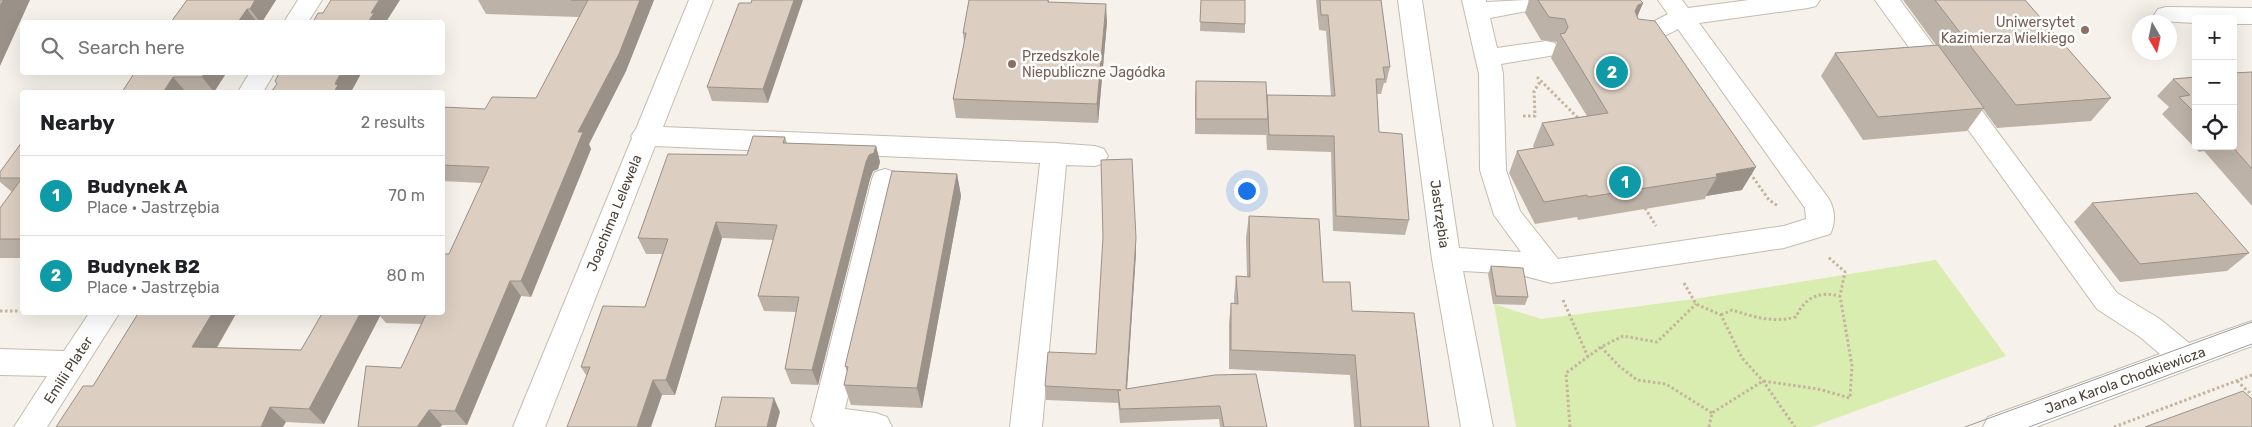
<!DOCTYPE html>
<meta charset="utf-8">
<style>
:root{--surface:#fff;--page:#f6f6f6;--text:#202124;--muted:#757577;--line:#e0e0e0;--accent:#ff2219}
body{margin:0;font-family:Rubik,sans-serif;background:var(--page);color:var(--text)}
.controls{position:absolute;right:15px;top:15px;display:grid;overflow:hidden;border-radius:5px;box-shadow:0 5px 20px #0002}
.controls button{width:45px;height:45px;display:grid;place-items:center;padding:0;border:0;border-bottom:1px solid var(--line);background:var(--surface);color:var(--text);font:25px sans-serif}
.compass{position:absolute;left:2132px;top:15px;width:45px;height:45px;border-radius:50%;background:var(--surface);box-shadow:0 5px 20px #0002;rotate:171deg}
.you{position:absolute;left:1246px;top:190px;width:18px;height:18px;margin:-12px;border:4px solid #fff;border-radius:50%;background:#1a73e8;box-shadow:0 0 0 8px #1a73e833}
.badge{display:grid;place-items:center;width:32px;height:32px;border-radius:50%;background:var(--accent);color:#fff;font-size:16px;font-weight:700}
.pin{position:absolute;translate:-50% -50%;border:2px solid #fff;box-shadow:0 1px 5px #0006}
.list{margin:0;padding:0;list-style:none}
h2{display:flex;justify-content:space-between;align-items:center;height:65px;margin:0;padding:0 20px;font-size:21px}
h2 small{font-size:16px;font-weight:400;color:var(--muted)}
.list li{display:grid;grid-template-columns:32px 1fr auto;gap:15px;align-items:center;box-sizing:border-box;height:80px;padding:0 20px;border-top:1px solid var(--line)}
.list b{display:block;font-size:19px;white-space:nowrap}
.list p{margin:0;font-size:16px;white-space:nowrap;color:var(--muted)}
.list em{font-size:16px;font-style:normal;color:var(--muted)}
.icon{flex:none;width:28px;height:28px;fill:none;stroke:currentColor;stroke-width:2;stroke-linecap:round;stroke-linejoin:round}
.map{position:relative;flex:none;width:2252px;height:427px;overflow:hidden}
.search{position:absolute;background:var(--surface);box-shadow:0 5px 20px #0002;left:20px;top:20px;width:425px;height:55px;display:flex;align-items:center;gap:12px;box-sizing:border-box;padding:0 18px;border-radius:5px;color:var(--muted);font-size:19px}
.panel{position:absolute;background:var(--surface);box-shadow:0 5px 20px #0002;left:20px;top:90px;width:425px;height:225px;border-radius:5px}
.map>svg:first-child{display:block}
.green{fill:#d9edb1}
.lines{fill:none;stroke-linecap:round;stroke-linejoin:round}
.minor-casing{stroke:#c6bbaf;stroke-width:2}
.path{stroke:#c6b39c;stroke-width:3;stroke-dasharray:2.5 2.5;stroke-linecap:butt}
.minor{fill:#fff;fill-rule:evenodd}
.tram{stroke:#9a9a9a;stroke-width:1}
.wall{fill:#bdb2a7}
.shaded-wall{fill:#9a9188}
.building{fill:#dccfc2;stroke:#9a9188}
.education-dot{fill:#8d6e63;stroke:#fff;stroke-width:2}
.labels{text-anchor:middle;stroke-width:5;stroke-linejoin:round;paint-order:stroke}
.education-label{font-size:14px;fill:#785e54;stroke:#fff;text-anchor:end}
.street-label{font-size:14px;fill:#4c4237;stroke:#fff}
</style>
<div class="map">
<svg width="2252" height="427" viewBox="0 0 2252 427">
<rect width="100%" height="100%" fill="#f6f2eb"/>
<path class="green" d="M1936 260 2006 356 1812 427H1516L1494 304 1541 319 1694 299Z"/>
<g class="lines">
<defs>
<path id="minor" d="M298 0H322L308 22H284Z
M689 0H713L663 127 1054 143 1095 146 1104 149 1108 156 1104 163 1095 166 1066 165 1042 427H1010L1040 163 655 146 545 427H513L632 138 631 136 636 129Z
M1398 0H1422L1459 248 1521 252 1494 215 1480 170 1479 74 1462 0H1486V2L1528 0 1531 5 1527 11 1490 18 1497 48 1546 41 1555 43 1558 49 1555 55 1501 64 1503 74 1506 170 1520 211 1558 259 1784 226 1806 219 1805 208 1678 29C1663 37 1648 46 1630 41L1627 35 1630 29 1645 26 1668 14 1658 0H1682L1688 8 1749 0H1820L1816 6 1808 8 1699 23 1829 199C1835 210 1836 223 1830 234L1784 248 1551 283 1517 274 1463 271 1493 427H1461L1432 259Z
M1875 0H1900L2117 293 2160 319 2189 343 2252 321V346L2036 427H1983L1988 417 2160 354 2140 337 2097 309Z
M2166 7 2252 8V24H2233V19H2196V23L2158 21 2154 15 2158 9Z
M250 72H275L263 92H238Z
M885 169 895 172 898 179 845 409 876 413 887 417 892 427H815L811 420 872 179 875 172Z
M90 312H120L47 427H14L47 376 0 375V349L64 351Z"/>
</defs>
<use href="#minor" class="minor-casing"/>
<path class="path" d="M1537 77 1580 120
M1523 116H1535L1534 91 1540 82
M1750 173 1769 200 1778 206
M1645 208 1656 226
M1684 283 1696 304 1721 315 1742 358 1763 381 1795 427
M1563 300 1588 357
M0 311H22
M1721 315 1732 310C1754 317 1773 323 1796 317 1805 297 1819 291 1840 296
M1601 347 1619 366 1637 380 1666 384 1712 413
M2237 381 2252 395
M1570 427 1566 373 1601 347 1623 336 1657 342 1696 304
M1709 427 1712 413 1763 381 1818 389 1850 398 1852 366 1840 296 1845 272 1827 256
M2114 427 2252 375"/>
<use href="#minor" class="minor"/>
<path class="tram" d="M1965 427 2252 322
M2029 427 2252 344"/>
</g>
<path class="wall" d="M187 0H276L262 22H171Z
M478 0H654L626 71 589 144 591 149 531 297 521 296 467 425H442L440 427 401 368 421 324 386 323 380 316 324 424 286 422 93 386 139 312H237L217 348 301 350 323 312H442L449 254 482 183 442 181V107L485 109 536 98 579 17 486 14Z
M1049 0V2L1107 22 1098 123 956 118 953 99 964 43 963 33Z
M1201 0 1245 24V33L1200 31Z
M1316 0H1381L1390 67 1386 83H1384L1381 94H1377L1379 132 1409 220 1405 235 1333 231 1331 152 1267 150 1266 131V135L1195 134V97L1196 81 1267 97 1331 96 1326 31 1319 30Z
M1529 0H1640L1643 3 1637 16 1638 19 1742 190 1706 196 1705 199 1578 220 1577 217 1535 224 1509 173 1517 151 1534 148 1533 146 1542 123 1587 116 1551 58 1557 42 1541 40 1525 13Z
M1903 0H2025L2111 98 2091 121 1997 128 1983 109 1967 131 1863 140 1821 76 1835 53 1936 45Z
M751 3 768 103 712 101 707 87Z
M135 72H227L214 92H122Z
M2252 72V206L2204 151 2199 152 2162 114 2169 107 2157 96 2173 79 2196 77V146H2233Z
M785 137 787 143 876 146 880 162 878 169 873 171 870 179 818 385 791 384 785 369 796 312 764 311 758 296 773 240 722 238 675 395H662L586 375 581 367 645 307 662 254H646L638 238 747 155Z
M22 142V258H0V208L12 192 0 182V172Z
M957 174 961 196 922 408 851 405 844 385 847 372 845 366Z
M2092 203 2249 253 2227 271 2120 282 2074 222Z
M1249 216 1323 282 1352 311 1429 427H1354L1350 375 1229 369V323L1231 303 1234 304V297L1236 276 1247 277 1246 237Z
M1136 238V253L1127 389 1215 375 1267 427H1220L1219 419 1120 423 1118 403 1046 400 1045 386 1096 354Z
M1491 266 1528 297 1525 305 1493 304 1488 274Z"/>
<path class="shaded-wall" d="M3 0H30L0 66V6Z
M255 0H276L262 22H260L250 9Z
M379 0H400L386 22H368L371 13Z
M640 0H654L626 71 589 144 591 149 531 297 521 281 578 132Z
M794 0H803L768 103 763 89Z
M1643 3 1633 27 1635 11 1638 5Z
M1106 4 1107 22 1098 123 1097 104Z
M247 9 257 22H238Z
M205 72H227L214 92 202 77Z
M341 72H362L351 92H334L335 84Z
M173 77 186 92H165L164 91Z
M876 146 880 162 878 169 873 171 870 179 818 385 812 370 866 162 869 155Z
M1756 167 1742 190 1706 196 1717 177 1716 174Z
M957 174 961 196 922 408 917 388Z
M716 222 722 238 675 395 666 380Z
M1136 238V253L1126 403V389Z
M510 281 521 296 467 425 455 411Z
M213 312H237L208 362 192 347Z
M361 312H377L380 316 324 424 309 409Z
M653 380 662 395 651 427H637Z
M774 398 780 412 776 427H767Z
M270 407 286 422 283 427H261Z
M429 410 442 425 440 427H417Z"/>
<path class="building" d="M0 0H3L0 6Z
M187 0H255L250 9H247L238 22H171Z
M331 0H379L371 13H374L368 22H313L318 13H323Z
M571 0H640L619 54 578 132H583L521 281H510L455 411 429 410 417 427H358L366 366 401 368 427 312H442V254H449L489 167 442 165V107L485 109 492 97 536 98 588 0Z
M752 0H794L763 89 707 87 739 3H751Z
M969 0H1048V2L1106 4 1097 104 953 99 966 33H963Z
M1201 0H1245V24L1200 22Z
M1320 0H1381L1390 67H1383L1385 79H1376L1379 132 1402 134 1409 220 1336 216 1334 136 1269 135 1267 95 1335 96 1328 15H1321Z
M1538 0H1640L1643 3 1638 5 1635 11 1638 19 1655 21 1756 167 1716 174 1717 177 1588 197 1587 195 1544 202 1517 151 1554 145 1542 123 1608 113 1560 34 1565 33 1568 27 1565 19 1549 17Z
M1935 0H2025L2111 98 2016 105Z
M1938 45 1984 108 1878 117 1835 53Z
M135 72H205L202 77H173L164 91 122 92Z
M280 72H341L335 84 338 85 334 92H271L277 84 275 81Z
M2252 72V169L2232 146H2233V73Z
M2196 77V114L2179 97 2190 95 2173 79Z
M1196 81 1266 82 1268 119H1196Z
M753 136 785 137 783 143 876 146 874 153 869 155 866 162 812 370 785 369 799 297 758 296 777 225 716 222 666 380H653L637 427H567L590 367H581L603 306 645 307 668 239 638 238 668 154 747 155Z
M22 142V178H0V172Z
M1132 159 1136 238 1126 389 1215 375 1256 374 1267 427H1224L1220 406 1120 409 1118 390H1121L1045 386 1048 352 1096 354 1103 237 1101 160Z
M892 171 957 174 917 388 844 385 848 367 845 366Z
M22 178V239H0V208Z
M2197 193 2249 253 2140 264 2092 203Z
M1249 216 1319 219 1323 282H1350L1352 311 1414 313 1429 427H1361L1355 355 1231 350V303L1238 304 1236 276 1250 277Z
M1491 266 1523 268 1528 297 1496 296Z
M139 312H213L192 347 301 350 323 312H361L309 409 270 407 261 427H56L83 386H93Z
M2243 391 2252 399V427H2145Z
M722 397 774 398 767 427H715Z"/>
<g class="education-dot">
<circle cx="2085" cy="30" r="5"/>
<circle cx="1012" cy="64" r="5"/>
</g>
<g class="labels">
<g class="education-label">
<text x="2075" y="27">Uniwersytet<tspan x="2075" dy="16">Kazimierza Wielkiego</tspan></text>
<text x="1022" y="61" text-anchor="start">Przedszkole<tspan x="1022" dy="16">Niepubliczne Jagódka</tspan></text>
</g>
<g class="street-label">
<text transform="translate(614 213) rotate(-68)" y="5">Joachima Lelewela</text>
<text transform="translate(1440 214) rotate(82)" y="5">Jastrzębia</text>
<text transform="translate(68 370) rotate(-57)" y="5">Emilii Plater</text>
<text transform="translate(2125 380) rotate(-20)" y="5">Jana Karola Chodkiewicza</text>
</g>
</g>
</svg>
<div class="controls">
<button>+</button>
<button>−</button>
<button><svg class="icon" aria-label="locate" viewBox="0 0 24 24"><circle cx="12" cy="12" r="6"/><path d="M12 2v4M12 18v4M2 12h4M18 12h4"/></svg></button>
</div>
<svg class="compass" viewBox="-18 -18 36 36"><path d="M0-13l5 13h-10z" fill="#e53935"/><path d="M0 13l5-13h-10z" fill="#757577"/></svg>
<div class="you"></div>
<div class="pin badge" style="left:1625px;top:182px;background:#0f9aa8">1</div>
<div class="pin badge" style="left:1612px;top:72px;background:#0f9aa8">2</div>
<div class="search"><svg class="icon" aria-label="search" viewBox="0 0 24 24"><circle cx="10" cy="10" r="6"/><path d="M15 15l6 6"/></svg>Search here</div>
<section class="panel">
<h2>Nearby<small>2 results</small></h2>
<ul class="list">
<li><span class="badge" style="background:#0f9aa8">1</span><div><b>Budynek A</b><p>Place · Jastrzębia</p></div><em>70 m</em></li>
<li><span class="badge" style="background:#0f9aa8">2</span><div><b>Budynek B2</b><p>Place · Jastrzębia</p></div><em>80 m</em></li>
</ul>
</section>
</div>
